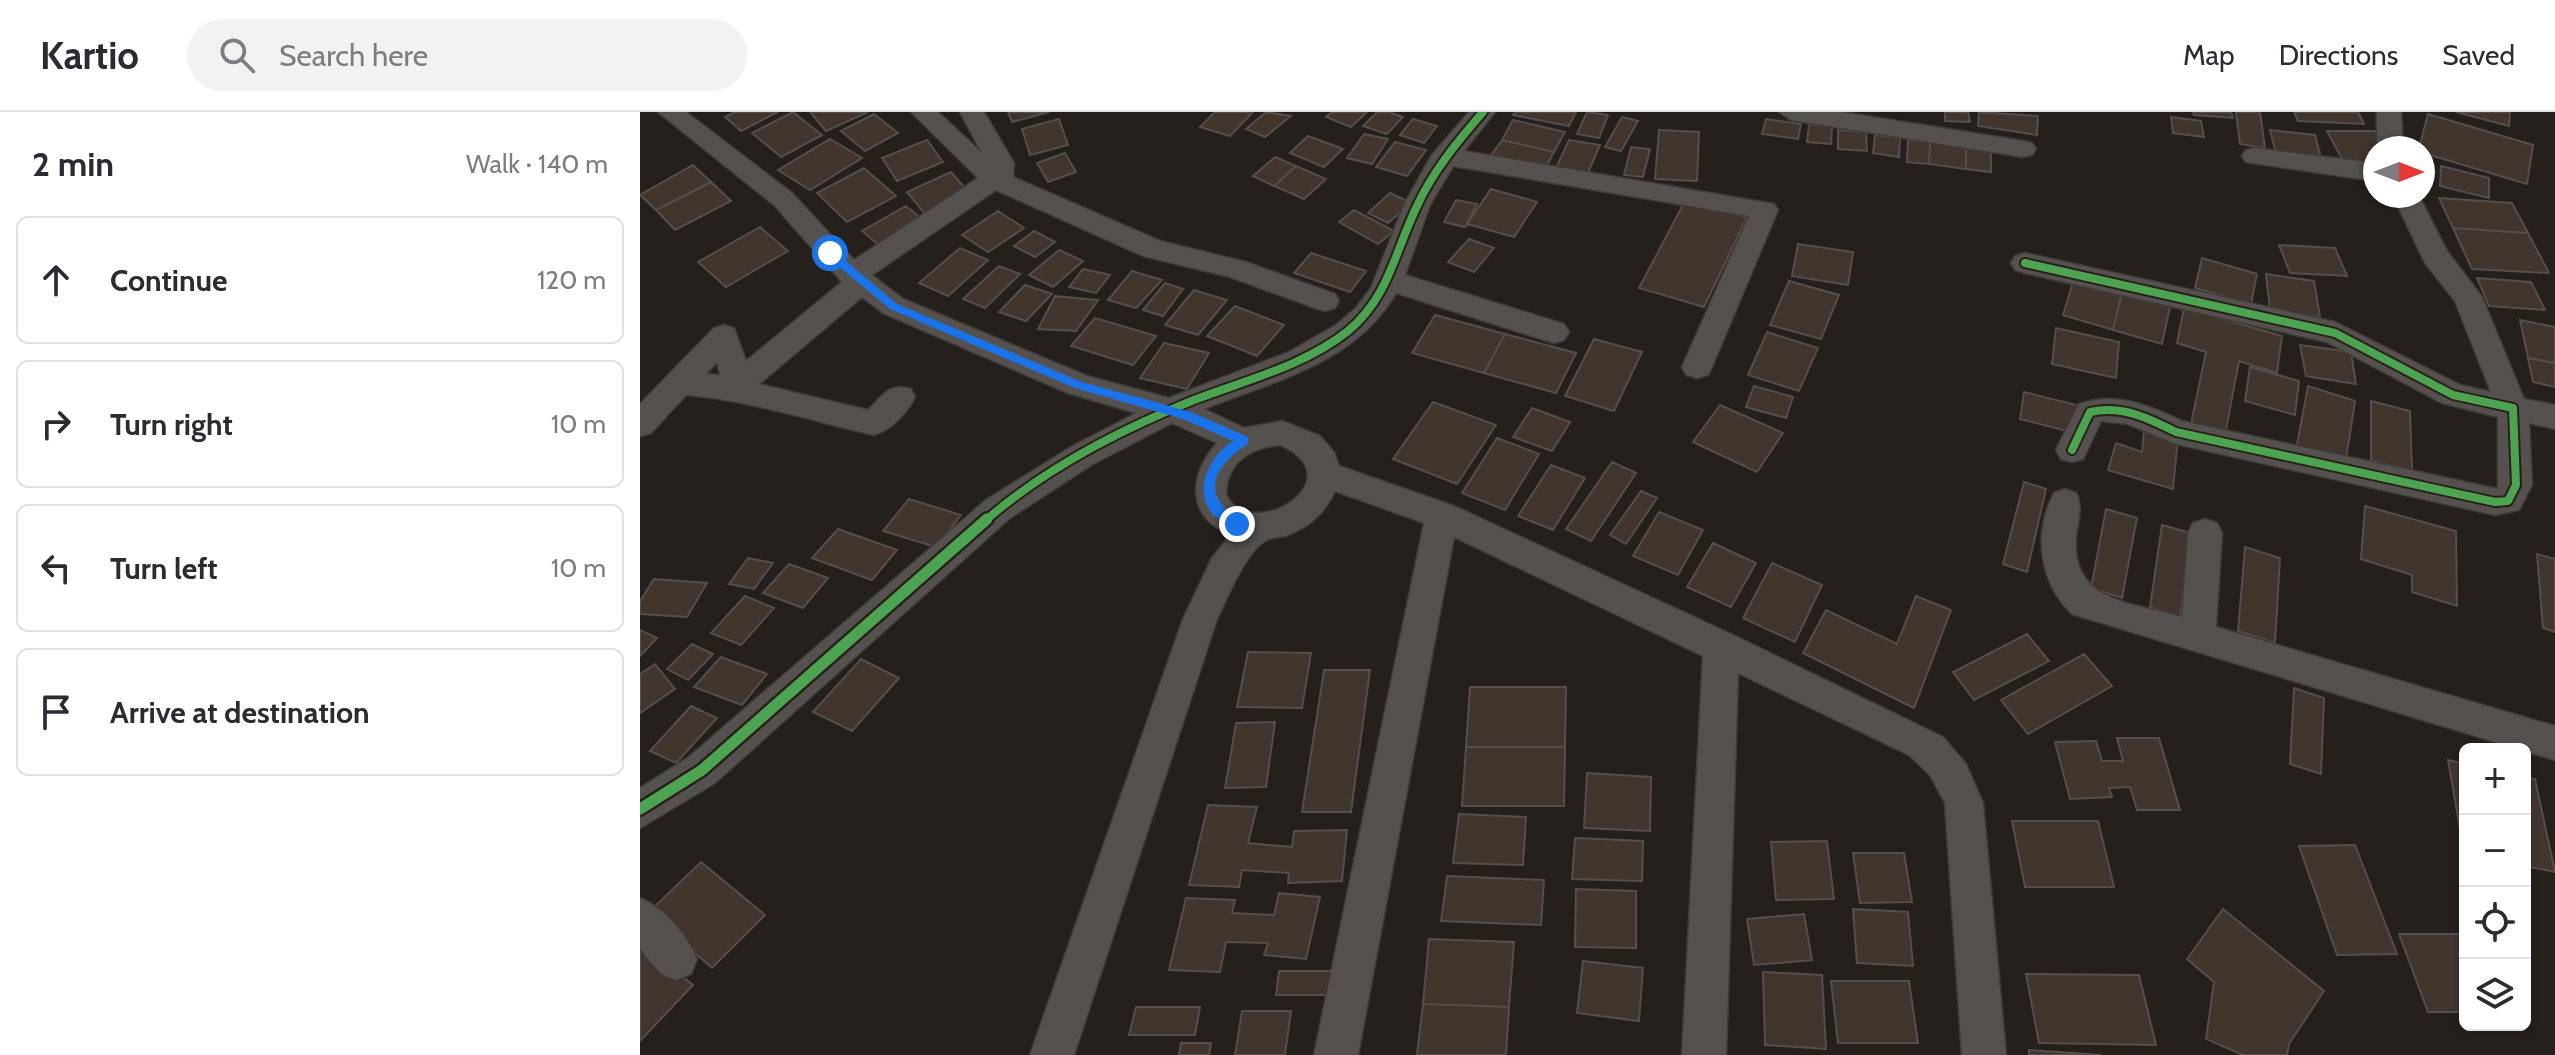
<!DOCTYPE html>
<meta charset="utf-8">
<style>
:root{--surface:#fff;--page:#f2f2f3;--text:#2b2b33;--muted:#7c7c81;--line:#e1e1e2}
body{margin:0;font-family:Cabin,sans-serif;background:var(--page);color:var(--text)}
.controls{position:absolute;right:24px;bottom:24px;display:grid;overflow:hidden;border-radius:12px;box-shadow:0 2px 6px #0004}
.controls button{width:72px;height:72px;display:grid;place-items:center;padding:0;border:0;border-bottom:2px solid var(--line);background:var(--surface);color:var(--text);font:40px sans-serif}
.compass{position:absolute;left:1723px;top:24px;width:72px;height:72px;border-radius:50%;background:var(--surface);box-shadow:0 2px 6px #0004;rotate:90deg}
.stop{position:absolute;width:24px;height:24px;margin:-18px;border:6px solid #1a73e8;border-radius:50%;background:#fff}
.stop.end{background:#1a73e8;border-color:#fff;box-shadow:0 2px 8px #0008}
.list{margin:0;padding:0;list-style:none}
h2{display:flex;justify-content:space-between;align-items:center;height:104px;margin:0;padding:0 32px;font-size:34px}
h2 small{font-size:26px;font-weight:400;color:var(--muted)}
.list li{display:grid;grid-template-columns:52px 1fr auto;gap:24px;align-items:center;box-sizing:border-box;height:128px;margin:0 16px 16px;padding:0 16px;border:2px solid var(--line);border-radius:12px}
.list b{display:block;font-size:30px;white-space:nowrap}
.list em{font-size:26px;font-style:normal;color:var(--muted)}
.icon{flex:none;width:44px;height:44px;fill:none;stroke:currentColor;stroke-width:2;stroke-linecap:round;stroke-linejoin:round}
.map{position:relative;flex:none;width:1915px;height:943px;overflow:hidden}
header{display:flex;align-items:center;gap:48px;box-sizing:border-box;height:112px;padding:0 40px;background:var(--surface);border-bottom:2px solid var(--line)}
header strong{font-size:38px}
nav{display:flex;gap:44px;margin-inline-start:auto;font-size:28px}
.search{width:560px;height:72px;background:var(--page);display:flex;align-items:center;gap:20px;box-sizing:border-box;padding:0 28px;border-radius:44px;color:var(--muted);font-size:30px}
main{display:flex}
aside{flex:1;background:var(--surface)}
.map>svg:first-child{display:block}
.building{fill:#42352e;stroke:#544f4c;stroke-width:2}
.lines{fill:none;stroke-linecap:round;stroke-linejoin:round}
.minor-casing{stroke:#3f3b37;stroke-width:3}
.minor{fill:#55514e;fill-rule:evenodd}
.cycleway-far1-casing{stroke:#292017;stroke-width:12}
.cycleway-casing{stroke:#292017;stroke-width:16}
.cycleway-far1{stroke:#4ca352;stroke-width:8}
.cycleway{stroke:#4ca352;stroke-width:11}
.route{fill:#1a73e8}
</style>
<header>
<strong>Kartio</strong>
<div class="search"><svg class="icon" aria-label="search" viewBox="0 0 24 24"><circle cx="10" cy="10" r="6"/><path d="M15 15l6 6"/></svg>Search here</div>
<nav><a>Map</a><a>Directions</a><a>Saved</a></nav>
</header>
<main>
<aside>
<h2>2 min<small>Walk · 140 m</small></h2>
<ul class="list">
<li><svg class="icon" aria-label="ahead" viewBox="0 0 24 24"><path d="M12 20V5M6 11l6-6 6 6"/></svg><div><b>Continue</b></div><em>120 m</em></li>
<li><svg class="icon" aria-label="right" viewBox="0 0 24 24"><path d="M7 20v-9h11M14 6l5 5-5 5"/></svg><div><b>Turn right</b></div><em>10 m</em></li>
<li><svg class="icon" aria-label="left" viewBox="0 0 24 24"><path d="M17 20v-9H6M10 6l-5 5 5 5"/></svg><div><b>Turn left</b></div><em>10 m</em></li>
<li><svg class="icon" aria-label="arrive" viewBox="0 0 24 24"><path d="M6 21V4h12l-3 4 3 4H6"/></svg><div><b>Arrive at destination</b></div></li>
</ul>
</aside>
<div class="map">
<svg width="1915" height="943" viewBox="0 0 1915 943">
<rect width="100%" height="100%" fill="#25201b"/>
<path class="building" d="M95 0H138L101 19 85 5Z
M153 0 182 23 141 45 112 21Z
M170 0H228L186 19Z
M368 0H409L372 10Z
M575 0H613L590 24 560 15Z
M626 0 651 4 625 25 606 17Z
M692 0H727L711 15 686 5Z
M737 0H749L763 5 747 22 723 14Z
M875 0H936L929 14 873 3Z
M947 0 968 3 959 26 937 22Z
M1305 0H1328L1330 10 1305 9Z
M1339 0 1398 4 1397 23 1338 14Z
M1553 0H1591L1593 6 1554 3Z
M1596 0H1620L1625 36 1600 32Z
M1654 0H1718L1724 12 1658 9Z
M1816 0H1870L1869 14Z
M234 2 258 21 225 39 201 19Z
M1788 2 1893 33 1887 72 1783 41V36H1779Z
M982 5 998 9 981 39 965 35Z
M1531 5 1561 9 1564 25 1533 21Z
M419 7 428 33 390 43 382 17Z
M773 7 797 14 784 31 760 23Z
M1126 7 1161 12 1158 27 1122 22Z
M873 8 925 20 914 40 862 28Z
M1169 12 1192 14 1191 32 1167 30Z
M1019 18 1059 20 1057 69 1015 67Z
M1198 18 1226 20 1227 39 1198 37Z
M1630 18 1675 23 1681 46 1636 41Z
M1687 19H1735L1745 36H1735V50L1703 49Z
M724 22 748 27 732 52 707 46Z
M1235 23 1260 26 1259 45 1233 41Z
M668 24 703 37 684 55 650 41Z
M190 27 222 46 170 78 138 58Z
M287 28 303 50 257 69 242 46Z
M862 28 914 40 906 55 849 46Z
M929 28 960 33 947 63 915 58Z
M1268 28 1290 30 1289 52 1267 50Z
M755 30 786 38 767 64 736 55Z
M1290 30 1326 35V57L1289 52Z
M991 35 1010 37 1003 65 984 63Z
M1326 35 1351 37V60L1326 57Z
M425 41 436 60 408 70 397 51Z
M635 45 656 54 634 74 613 64Z
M53 53 71 70 16 98 0 83Z
M656 54 686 67 664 87 634 74Z
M1801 54 1849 66V86L1800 74Z
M224 56 256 84 207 110 177 81Z
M311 60 329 81 285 102 267 80Z
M71 70 91 89 35 118 16 98Z
M851 77 897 90 874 125 827 112Z
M750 81 771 91 748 111 728 101Z
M1799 86 1872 91 1888 121 1813 116Z
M816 88 837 92 825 115 804 110Z
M1045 89 1107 105 1064 195 999 176Z
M266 94 283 108 239 133 222 119Z
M714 98 754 119 738 132 699 110Z
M358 99 384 116 348 140 322 123Z
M120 115 148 139 86 175 58 150Z
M1813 116 1888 121 1909 161 1832 157Z
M394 119 415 130 395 145 374 134Z
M829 127 854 136 834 160 808 150Z
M1158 132 1213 140 1208 173 1152 164Z
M1639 133 1695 136 1707 164 1650 161Z
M320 136 348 148 308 184 279 171Z
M419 138 443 149 413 175 389 163Z
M671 141 726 159 710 180 654 161Z
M1562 146 1617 162 1611 192 1555 176Z
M359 154 380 162 345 196 323 187Z
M443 157 470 163 456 181 429 175Z
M492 159 522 168 496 196 468 188Z
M1626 162 1674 169 1680 205 1630 198Z
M1837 166 1891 170 1905 198 1849 194Z
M1434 167 1482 181 1473 218 1423 203Z
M1149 169 1199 183 1181 227 1130 213Z
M525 171 543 177 523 204 503 198Z
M385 173 412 182 386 209 359 200Z
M554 178 587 188 558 223 525 213Z
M1482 181 1530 195 1522 232 1473 218Z
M415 184 458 188 436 219 398 217Z
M595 194 644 213 617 244 567 224Z
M1544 196 1642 224 1637 261 1599 249 1585 323 1551 312 1566 240 1537 231Z
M795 203 865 222 844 261 772 241Z
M455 206 516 224 493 253 431 234Z
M1880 208 1915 215V251L1888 246Z
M1416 216 1479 230 1476 266 1412 252Z
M1127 220 1178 236 1159 279 1108 263Z
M865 222 936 241 916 281 844 261Z
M954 227 1002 240 974 299 925 284Z
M524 231 569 241 547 277 500 266Z
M1660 233 1711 240 1716 272 1666 264Z
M1888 246 1915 251V275L1893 270Z
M1610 255 1659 269 1655 303 1605 289Z
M1114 274 1153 285 1146 306 1106 295Z
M1668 274 1715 289 1705 354 1656 338Z
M1384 280 1440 294 1435 321 1380 307Z
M1731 289 1770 299 1772 359 1731 348Z
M793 290 856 313 817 372 753 347Z
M1080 293 1143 321 1117 360 1053 330Z
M892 296 930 310 912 339 873 325Z
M1504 318 1538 326 1533 377 1468 358 1476 331 1502 340Z
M857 326 899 342 865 398 822 381Z
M972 350 996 361 951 429 926 417Z
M911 353 945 366 913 418 878 404Z
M1384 370 1406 377 1387 460 1363 452Z
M1001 379 1017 386 986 432 970 423Z
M269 387 321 403 296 435 243 419Z
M1725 394 1816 419 1817 494 1772 480V463L1721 447Z
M1466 397 1497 406 1482 486 1451 476Z
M1019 400 1063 418 1038 463 993 444Z
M1522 413 1551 421 1540 505 1510 495Z
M198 417 257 438 232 468 172 446Z
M1073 431 1116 451 1091 495 1047 475Z
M1605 435 1640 446 1635 531 1598 519Z
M1897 442 1915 447V520L1903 516Z
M108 446 133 451 114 477 89 472Z
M1132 451 1182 473 1155 530 1103 506Z
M149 452 188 466 163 496 123 481Z
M14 467 67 471 47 505 0 502V489Z
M105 484 134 496 101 533 71 521Z
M1276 484 1311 498 1274 596 1163 541 1186 498 1257 532Z
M0 518 17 526 0 544Z
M1387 522 1409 549 1334 588 1313 560Z
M52 532 73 542 48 568 27 557Z
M608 540 671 541 662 596 597 595Z
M1444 542 1472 574 1388 622 1361 588Z
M81 545 127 562 102 593 54 575Z
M221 547 259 566 212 619 173 600Z
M15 552 35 577 0 601V562Z
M684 558H730L711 700H662Z
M830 575H926L925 635H826Z
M1654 576 1684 586 1681 662 1650 652Z
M51 594 77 606 36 651 10 639Z
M635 610 626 675 585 676 596 611Z
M1477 626H1519L1540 698H1497L1490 675 1469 676 1472 685 1430 687 1415 630 1456 629 1462 649H1483Z
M826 635H925L924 694H822Z
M1808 648 1825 652V740H1824Z
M947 661 1011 665 1010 719 944 716Z
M1885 665 1895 667 1915 760 1885 754Z
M568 693 617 695 608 731 652 735 654 719 707 718 702 769 648 771 649 761 602 758 599 775 549 773Z
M819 702 886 705 883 753 813 751Z
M1372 709H1458L1474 775H1385Z
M935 726 1003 729 1002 769 932 767Z
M1187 729 1194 787 1136 788 1131 730Z
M1715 733 1757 842 1697 843 1659 734Z
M1213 741H1264L1272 790 1220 791Z
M61 750 125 803 72 856 9 800Z
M807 764 904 768 901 813 801 809Z
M936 777 996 779V836L935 835Z
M639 781 680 785 666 847 624 843 628 831 586 830 580 860 529 858 546 786 595 788 592 801 634 803Z
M1213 797 1268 800 1273 854 1217 851Z
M1583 797 1684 879 1649 932 1647 943H1603L1566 927 1574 870 1547 847Z
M1164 802 1172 848 1114 853 1107 807Z
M1759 822H1825V900H1788Z
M789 827 874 830 869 895 783 892Z
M0 830 53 873 0 929Z
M943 849 1003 856 999 909 937 901Z
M639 859H701L698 883H636Z
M1123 860 1182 863 1186 937 1125 933Z
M1386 862 1499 863 1516 933 1399 931Z
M1191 869H1269L1278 931H1198Z
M783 892 869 895 866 943H777Z
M496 895H560L555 923H489Z
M602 899H651L645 943H595Z
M541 931H571L569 943H539Z
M1389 938 1462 943H1389Z"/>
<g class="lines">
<defs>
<path id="minor" d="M18 0H46L152 81 214 148 338 66 271 0H298L342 41 320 0H344L374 51 373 65 520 129 606 150 695 182 699 189 695 196 685 199 675 196 590 165 503 144 356 78 232 163 263 187 447 264 529 286 649 240 696 213 716 196 731 176 764 93 791 44 829 0H855L824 39 1134 92 1138 98 1072 255 1068 263 1057 266 1046 263 1042 255 1109 104 813 54 790 93 765 163 924 212 929 220 924 228 914 231 756 181C716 251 634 269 564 297L604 316 642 309 680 324 694 340 699 354 814 394 1093 523 1303 625 1326 652 1343 691 1366 943H1322L1305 691 1290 663 1269 643 1098 561 1086 943H1042L1063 544 814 425 718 943H674L784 411 695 379C685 401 668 416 645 424 640 425 632 425 627 428 607 437 587 487 577 507L434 943H390L543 507 572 446 591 422C545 407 549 361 577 331L532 311 453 352 370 406 75 671 0 716V676L49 645 346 388 431 335 496 301 428 281 243 201 222 185 119 272 228 298C242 284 250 270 271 277L275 285C267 301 251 318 234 323 172 309 109 288 46 283L11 321 0 324V292L74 216 84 213 94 216 106 249 202 170 134 93ZM77 250 80 263 66 262ZM640 333C718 367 609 434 586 382 587 350 610 336 640 333Z
M1139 0H1201L1383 29 1392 31 1396 37 1392 43 1383 45 1151 8Z
M1737 0H1761L1763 36H1737Z
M1615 36 1735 51V69L1606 50 1602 44 1606 38Z
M1753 84H1779L1807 139 1842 185 1884 287 1915 293V317L1889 311 1892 373 1879 398 1855 403 1536 332 1488 312 1461 309 1443 347 1432 350 1421 347 1416 338 1439 292C1477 279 1508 293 1542 309L1858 377V305L1802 291 1687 230 1385 161 1375 158 1371 151 1375 144 1385 141 1695 210 1820 273 1851 280 1815 189 1785 151Z
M1425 377 1436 381C1443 394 1438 409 1436 424 1430 491 1492 490 1542 505L1548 421 1553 411 1565 407 1577 411 1582 421 1576 515 1915 614V648L1432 502C1399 470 1393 421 1414 381Z
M0 786C24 796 47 823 57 847L51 862 36 868 21 862 0 837Z"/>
</defs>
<use href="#minor" class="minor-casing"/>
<use href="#minor" class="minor"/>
<defs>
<path id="cycleway-far1" d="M1385 151 1695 221 1813 283 1873 296 1876 373 1868 389 1855 390 1536 320C1508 306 1482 293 1450 300L1432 338
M345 409C404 357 482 317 554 288 606 268 664 254 708 219 749 185 755 139 777 94 793 59 818 29 843 0"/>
<path id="cycleway" d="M0 697 62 658 347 407"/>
</defs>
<use href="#cycleway-far1" class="cycleway-far1-casing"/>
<use href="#cycleway" class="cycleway-casing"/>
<use href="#cycleway-far1" class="cycleway-far1"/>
<use href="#cycleway" class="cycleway"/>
</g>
<path class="route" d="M186 139H194L257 192 442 270 551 300 608 325V332C573 354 559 384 601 408V415C594 417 591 415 584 411 548 390 565 347 593 329L543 307 435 276 250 197 186 144Z"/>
</svg>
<div class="controls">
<button>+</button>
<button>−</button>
<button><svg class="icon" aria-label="locate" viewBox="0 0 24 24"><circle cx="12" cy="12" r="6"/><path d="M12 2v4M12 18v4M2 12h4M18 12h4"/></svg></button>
<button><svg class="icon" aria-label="layers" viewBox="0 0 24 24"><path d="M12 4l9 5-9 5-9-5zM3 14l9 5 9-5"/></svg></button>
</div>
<svg class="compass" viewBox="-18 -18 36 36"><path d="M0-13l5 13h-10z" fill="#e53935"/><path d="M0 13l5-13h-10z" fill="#7c7c81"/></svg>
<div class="stop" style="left:190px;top:141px"></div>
<div class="stop end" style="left:597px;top:412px"></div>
</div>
</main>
